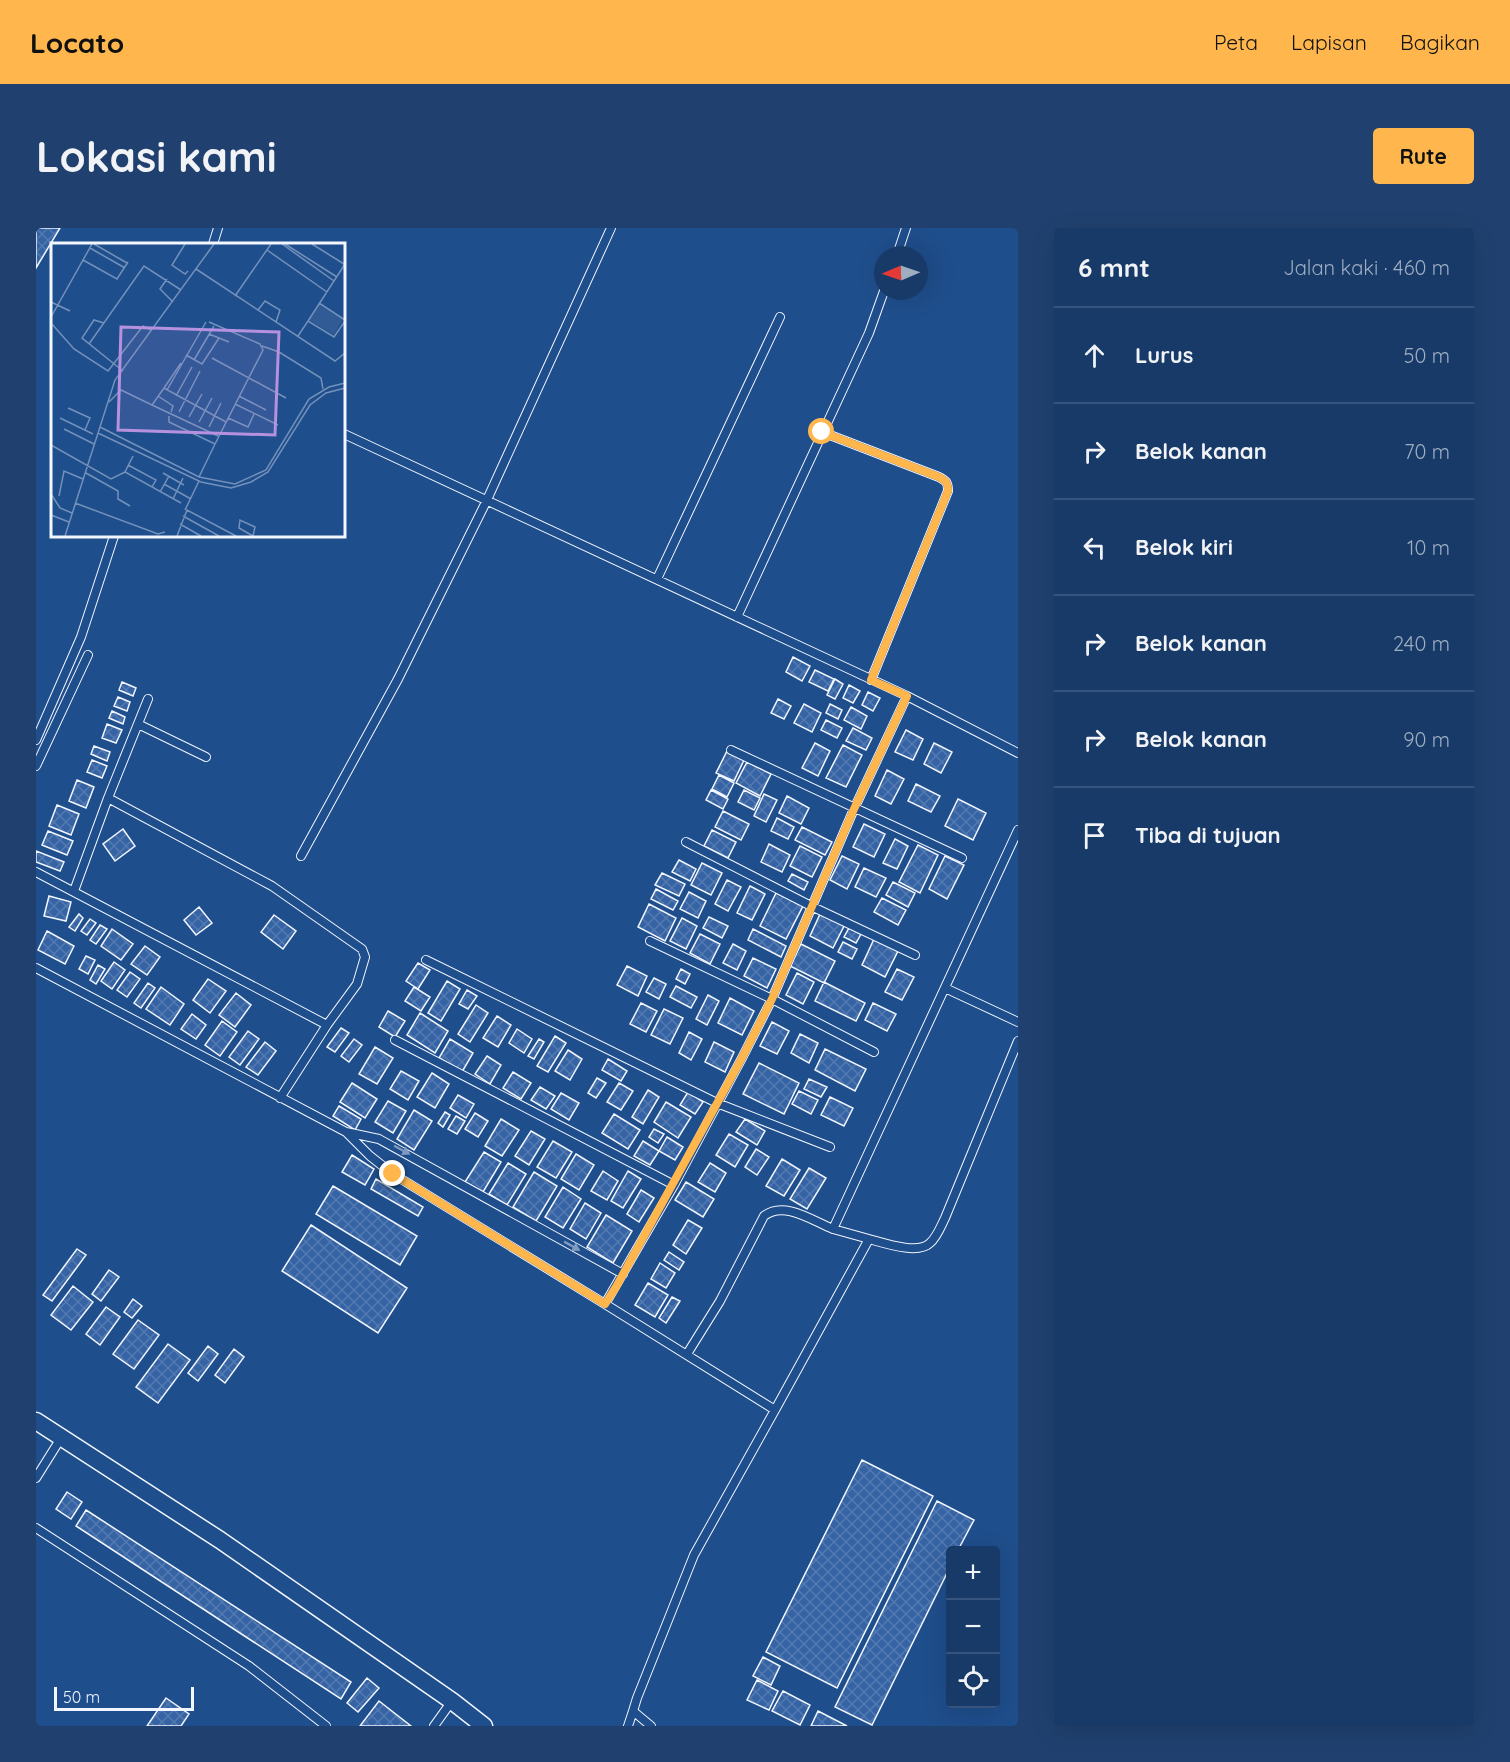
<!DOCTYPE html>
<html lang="id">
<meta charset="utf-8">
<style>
:root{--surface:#173a69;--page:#20416f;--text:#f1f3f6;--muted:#9eadc0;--line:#36547d;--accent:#ffb74d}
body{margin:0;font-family:Quicksand,sans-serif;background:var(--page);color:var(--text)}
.controls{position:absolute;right:18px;bottom:18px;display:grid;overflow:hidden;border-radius:6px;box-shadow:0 6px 24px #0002}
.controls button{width:54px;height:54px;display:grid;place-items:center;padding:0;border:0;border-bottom:2px solid var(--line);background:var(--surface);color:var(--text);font:30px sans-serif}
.compass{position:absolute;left:838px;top:18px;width:54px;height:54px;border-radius:50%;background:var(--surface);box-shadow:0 6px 24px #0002;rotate:268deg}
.scale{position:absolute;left:18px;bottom:15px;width:140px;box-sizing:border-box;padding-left:6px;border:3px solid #f2f6ff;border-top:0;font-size:16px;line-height:21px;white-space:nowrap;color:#f2f6ff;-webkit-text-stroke:4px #1f4e8c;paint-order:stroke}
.stop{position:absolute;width:18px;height:18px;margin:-14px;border:4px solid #ffb74d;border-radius:50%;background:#fff}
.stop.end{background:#ffb74d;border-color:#fff;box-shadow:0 2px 6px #0008}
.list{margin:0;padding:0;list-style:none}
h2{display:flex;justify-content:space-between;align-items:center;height:78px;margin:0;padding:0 24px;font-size:26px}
h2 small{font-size:20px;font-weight:400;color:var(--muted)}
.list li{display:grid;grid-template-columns:39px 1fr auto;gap:18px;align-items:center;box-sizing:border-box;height:96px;padding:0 24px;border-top:2px solid var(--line)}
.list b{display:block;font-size:22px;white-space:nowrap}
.list em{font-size:20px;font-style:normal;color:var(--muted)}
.icon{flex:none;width:33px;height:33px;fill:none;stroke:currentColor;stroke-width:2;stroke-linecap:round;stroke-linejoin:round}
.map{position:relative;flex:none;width:982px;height:1498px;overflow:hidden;border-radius:6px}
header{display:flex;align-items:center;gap:36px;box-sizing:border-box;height:84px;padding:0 30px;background:var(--accent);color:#111}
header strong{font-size:28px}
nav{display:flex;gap:33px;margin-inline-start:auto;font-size:21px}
.intro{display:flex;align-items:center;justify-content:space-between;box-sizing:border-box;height:144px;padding:0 36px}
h1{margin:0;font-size:42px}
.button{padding:15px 27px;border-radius:6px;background:var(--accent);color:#111;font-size:21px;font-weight:700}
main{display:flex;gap:36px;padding:0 36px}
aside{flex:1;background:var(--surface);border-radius:6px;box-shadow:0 6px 24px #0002}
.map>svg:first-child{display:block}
.building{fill:url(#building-cross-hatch);stroke:#f2f6ff;stroke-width:1.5}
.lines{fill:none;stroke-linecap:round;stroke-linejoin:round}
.service-casing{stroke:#f2f6ff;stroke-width:10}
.minor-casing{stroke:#f2f6ff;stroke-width:19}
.service{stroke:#1f4e8c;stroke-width:8}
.minor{stroke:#1f4e8c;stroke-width:16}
.oneway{fill:#7e9ac0}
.route{stroke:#ffb74d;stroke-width:8}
.inset-road{fill:none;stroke:#7391ba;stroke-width:1.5}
.view{fill:#b691df;fill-opacity:0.15;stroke:#b691df;stroke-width:3}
.inset-edge{fill:none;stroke:#f2f6ff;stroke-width:3}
</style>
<header>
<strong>Locato</strong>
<nav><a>Peta</a><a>Lapisan</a><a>Bagikan</a></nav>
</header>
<div class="intro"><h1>Lokasi kami</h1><a class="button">Rute</a></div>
<main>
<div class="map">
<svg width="982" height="1498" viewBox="0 0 982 1498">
<defs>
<pattern id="building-cross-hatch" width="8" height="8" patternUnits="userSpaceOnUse" patternTransform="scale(1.5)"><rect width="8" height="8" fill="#3563a3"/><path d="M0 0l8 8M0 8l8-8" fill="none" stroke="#537ab1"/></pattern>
</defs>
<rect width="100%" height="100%" fill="#1f4e8c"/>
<path class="building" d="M0 0H24L0 40Z
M757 429 774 438 766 453 750 444Z
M779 442 798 451 792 463 773 454Z
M799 451 807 456 799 471 791 467Z
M86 454 100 460 97 468 83 462Z
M813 457 824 463 817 475 807 470Z
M832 464 844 470 837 483 826 477Z
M82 469 94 474 91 483 78 478Z
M742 471 755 478 748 491 735 485Z
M768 476 785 485 776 504 758 495Z
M794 476 806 482 802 491 790 485Z
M815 479 831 488 825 501 808 492Z
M76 483 89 489 87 496 73 490Z
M790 492 806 500 801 510 785 502Z
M71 496 86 502 80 515 66 510Z
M817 500 836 510 830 522 810 513Z
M870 502 887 511 877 532 859 524Z
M779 515 794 523 782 548 766 540Z
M898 515 916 524 905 545 888 536Z
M807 517 826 527 810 559 790 550Z
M58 518 74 524 71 533 55 526Z
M692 521 709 530 698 553 680 545Z
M56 532 71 538 66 550 51 544Z
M711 534 735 546 724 568 700 555Z
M851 542 868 551 855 576 839 568Z
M683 547 698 555 691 569 676 561Z
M41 552 58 559 50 580 33 573Z
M880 556 904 568 895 584 872 573Z
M675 562 692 571 687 581 670 572Z
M708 562 724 570 718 582 702 574Z
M728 566 741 572 730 594 718 588Z
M751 568 773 580 765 596 743 585Z
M922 571 950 585 937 612 909 598Z
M21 577 43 586 35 607 13 598Z
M687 583 713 596 705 612 679 599Z
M741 590 758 599 752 611 735 603Z
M828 596 849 606 838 629 817 619Z
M766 599 796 614 789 627 759 612Z
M87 601 99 618 79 633 67 616Z
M676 602 700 614 692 630 668 618Z
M12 603 37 613 31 627 6 617Z
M859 611 872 618 861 641 847 635Z
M733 616 754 627 746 644 725 634Z
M882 617 902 627 884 665 863 654Z
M764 618 786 629 776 649 754 638Z
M0 623 28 634 24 643 0 634Z
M806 628 823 636 811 661 794 652Z
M909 628 928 637 911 671 893 661Z
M643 632 660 641 654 653 636 644Z
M666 635 686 645 675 667 655 657Z
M828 640 850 650 840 669 819 659Z
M626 645 649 656 643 668 619 657Z
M756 646 772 654 768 662 752 653Z
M691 652 705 659 692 683 679 676Z
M857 654 879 665 872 679 850 667Z
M714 658 729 666 716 692 701 685Z
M620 661 642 673 637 682 615 671Z
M653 664 670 673 662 690 644 681Z
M740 665 767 678 750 711 724 698Z
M13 668 35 674 30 693 8 688Z
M846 670 870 682 862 697 838 684Z
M613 676 640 690 629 713 602 699Z
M163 679 176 695 160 707 148 692Z
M785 684 809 696 797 720 774 708Z
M43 686 47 690 39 703 33 699Z
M238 687 260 703 247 721 225 704Z
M673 689 692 698 686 710 667 700Z
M646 690 661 698 650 721 634 713Z
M54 691 60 695 51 707 45 703Z
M64 697 71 701 60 716 54 712Z
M813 700 825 706 820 715 808 709Z
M76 701 97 716 85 732 65 718Z
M717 701 750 718 745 729 712 712Z
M11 703 38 718 29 736 2 722Z
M664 706 684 716 674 736 654 725Z
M838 711 862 723 849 749 826 737Z
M807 714 821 721 816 731 802 724Z
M697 716 710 723 701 742 687 735Z
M765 716 799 733 788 755 754 738Z
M109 718 124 729 111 747 95 736Z
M50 728 59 732 52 746 43 741Z
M717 730 740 741 731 760 708 748Z
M78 734 89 742 76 761 65 753Z
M382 735 394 742 382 761 370 753Z
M62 737 69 741 60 756 54 752Z
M591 738 611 748 602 768 581 757Z
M645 741 654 746 649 756 640 751Z
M861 741 878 749 866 772 849 764Z
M94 744 104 751 91 769 81 762Z
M761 745 778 754 767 776 750 767Z
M618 750 630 756 623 771 610 764Z
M172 751 190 763 174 785 157 772Z
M411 753 424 761 405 793 392 785Z
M788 754 829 775 820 793 779 773Z
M112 755 119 760 105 780 98 775Z
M640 758 661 769 655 780 634 769Z
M125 759 148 776 134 797 110 781Z
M378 759 394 769 385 783 369 773Z
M431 762 441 768 432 781 423 776Z
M200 765 215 777 199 799 183 787Z
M672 767 683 773 671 797 660 791Z
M694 770 718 783 706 807 682 795Z
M605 775 621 783 610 804 594 796Z
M837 775 860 786 851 803 829 792Z
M440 777 452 785 434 814 422 806Z
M628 781 647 790 634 816 615 807Z
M352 783 369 793 359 809 343 799Z
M384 785 412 803 399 825 371 807Z
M156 786 170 797 160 811 145 801Z
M461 788 475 797 462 819 447 810Z
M186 793 201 804 184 828 169 817Z
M736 794 753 803 741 826 724 818Z
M305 800 313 805 299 824 291 819Z
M481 801 496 811 488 825 473 815Z
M212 803 223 811 204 837 193 829Z
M653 804 666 811 655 832 643 825Z
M764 806 782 815 773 835 755 825Z
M519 808 530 815 512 844 501 838Z
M318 811 326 817 313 834 305 828Z
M414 811 437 825 426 844 403 830Z
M503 811 508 814 498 831 492 828Z
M229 814 240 823 222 847 210 839Z
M678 814 698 824 689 844 669 834Z
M339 819 357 830 341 856 323 846Z
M789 821 830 841 819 863 779 842Z
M532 822 546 831 534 852 519 843Z
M451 828 465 837 454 856 439 846Z
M572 831 591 843 585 853 566 842Z
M723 835 763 855 748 886 707 866Z
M365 843 383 853 372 872 354 861Z
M477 844 495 855 485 871 467 860Z
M396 845 413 856 399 880 381 869Z
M561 850 570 855 560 870 552 865Z
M773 851 791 859 785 869 768 861Z
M316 855 341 871 329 890 304 874Z
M583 855 597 863 585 882 571 874Z
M504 859 519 868 510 881 495 872Z
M612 862 623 869 607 896 596 889Z
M763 863 782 872 775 886 756 876Z
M652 864 667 874 659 886 644 877Z
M525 865 543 875 533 892 515 881Z
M422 867 438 876 430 890 414 880Z
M794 869 817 880 808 898 785 887Z
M352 873 370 883 357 905 339 894Z
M630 874 655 889 642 910 618 894Z
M303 878 325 891 319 902 297 888Z
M378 882 396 893 378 922 361 911Z
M409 884 414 887 407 899 402 895Z
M439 885 452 893 442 909 429 901Z
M578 886 604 902 592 921 566 905Z
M420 888 429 893 421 906 412 901Z
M465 891 483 902 466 928 449 918Z
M709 891 729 903 721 917 700 904Z
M618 901 628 906 622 915 613 909Z
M495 903 509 911 493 937 479 928Z
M693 906 712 917 699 939 680 927Z
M631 909 647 919 639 932 623 923Z
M517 913 536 924 520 950 501 939Z
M607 913 623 923 614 937 598 928Z
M720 921 733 929 721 947 709 939Z
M448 924 465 934 447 964 429 954Z
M540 926 558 937 543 962 525 951Z
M316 927 338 941 329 957 306 944Z
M746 931 764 942 748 968 730 958Z
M472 935 490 946 471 977 453 966Z
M674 935 690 945 679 964 662 954Z
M773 940 790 950 771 981 754 971Z
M567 943 582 953 571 972 555 963Z
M592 943 605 951 587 980 575 973Z
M498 944 521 958 500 993 477 979Z
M340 951 387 979 382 988 335 961Z
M650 954 678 971 667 989 639 972Z
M297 958 381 1008 364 1037 280 986Z
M527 959 545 971 527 1000 509 989Z
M605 962 618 970 603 994 591 986Z
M549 975 565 985 550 1011 534 1001Z
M570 987 596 1003 577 1035 551 1019Z
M652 992 666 1000 650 1026 637 1017Z
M275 997 371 1060 342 1105 246 1043Z
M41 1021 50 1027 16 1073 7 1067Z
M633 1024 648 1034 643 1042 628 1032Z
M624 1035 639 1045 630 1060 615 1051Z
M73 1042 83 1049 65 1073 56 1066Z
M612 1055 632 1067 619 1089 599 1077Z
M37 1058 57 1074 35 1102 15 1087Z
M636 1069 644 1073 630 1095 623 1090Z
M97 1071 106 1078 96 1090 88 1084Z
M70 1079 84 1089 64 1117 50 1106Z
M102 1092 123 1107 98 1141 77 1126Z
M132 1116 154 1132 122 1175 100 1159Z
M172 1118 182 1126 162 1153 152 1145Z
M198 1121 208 1129 189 1155 179 1147Z
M826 1232 897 1268 801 1460 730 1424Z
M31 1264 46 1274 35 1291 20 1281Z
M901 1273 938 1292 922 1322H914V1339L836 1497 799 1479Z
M50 1282 315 1454 305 1471 40 1298Z
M727 1429 744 1438 735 1457 717 1448Z
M331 1450 343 1460 322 1484 311 1475Z
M721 1452 742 1463 733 1482 711 1472Z
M747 1463 774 1477 764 1497 736 1483Z
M130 1470 153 1486 145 1498H111Z
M343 1473 375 1498H324Z
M782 1483 811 1498H775Z"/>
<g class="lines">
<defs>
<path id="service" d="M177 16 182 0
M861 27 870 0
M786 204 903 249C910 253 912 254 912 263L835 452
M308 206 871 468 982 525
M621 351 744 89
M701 389 833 105 848 63
M102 496 170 529
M0 512 45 409 78 308
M695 522 926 630
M0 538 52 427
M72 570 236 658 326 721 329 729 321 756 291 797 244 870
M650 614 777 679 879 727
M265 628 362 451 450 274 575 0
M0 644 291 797
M38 663 72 570 112 471
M614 713 736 771 838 824
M390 732 681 875 794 919
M0 740 310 904 343 911 587 1046
M909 760 982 794
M359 812 638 957
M311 905 334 928 357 946 569 1076
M833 1011C848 1015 882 1027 894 1015 901 1009 905 998 909 990L982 813
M651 1126 684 1073 728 988C748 972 777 993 797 1001
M739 1182 833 1011 797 1001 982 602
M0 1250 25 1210
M0 1300 213 1438 290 1498
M398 1498 416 1473
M592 1498 597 1483
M615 1498 597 1483 601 1470 658 1327 739 1182 569 1076 638 957 706 830 736 771 818 581 871 468"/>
<path id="minor" d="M0 1193 184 1312 416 1473 448 1498"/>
</defs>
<use href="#service" class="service-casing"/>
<use href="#minor" class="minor-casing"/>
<use href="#service" class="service"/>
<use href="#minor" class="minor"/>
</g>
<defs><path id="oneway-solid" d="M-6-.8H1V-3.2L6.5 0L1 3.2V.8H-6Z" transform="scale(1.5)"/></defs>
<g class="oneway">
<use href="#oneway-solid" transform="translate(366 922) rotate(28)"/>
<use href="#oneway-solid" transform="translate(536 1018) rotate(29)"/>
</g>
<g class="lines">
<path class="route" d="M357 946 569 1076 580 1059 706 830 736 771 818 581 871 468 835 452 912 263C912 254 910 253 903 249L786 204"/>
</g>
<g transform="translate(15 15)">
<rect width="294" height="294" fill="#1f4e8c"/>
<path d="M268 62 292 76 283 92 258 77Z" fill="#305b95"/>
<path class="inset-road" d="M43 1 76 20M134 1 121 22 134 31 137 28M231 1 283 38M234 1 286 34M261 1 293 21M39 5 74 25M216 7 276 49M32 17 66 36 77 19M145 26 284 118 294 110M116 36 109 46 122 59M184 53 220 1M0 59 19 68M268 60 294 77M207 67 214 58 229 67 225 79M0 74 41 1M257 78 294 21M0 80 23 106 57 128 92 83 100 87M53 80 43 77 31 95 72 128M158 91 178 99M247 93 257 78 283 94 294 78M38 101 93 23 130 47M211 103 228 109 270 135 272 146M135 112 151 121 168 95M161 115 235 155M143 117 163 83M113 145 130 120M116 147 155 79M107 153 122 163 120 169M125 153 141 124M188 153 215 167M58 159 70 147 101 162 113 145 175 179M184 161 227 182M101 162 167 193M17 165 39 175 34 187M128 169 149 128M118 173V179L164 201 212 107 209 101 158 79M138 174 151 151M9 175 42 191M177 175 197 184 203 171M148 179 161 155M49 184 148 234 184 241 215 227 258 156 278 144 294 140M158 184 170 160M13 186 43 201M47 190 150 239 180 245 200 239 217 229 259 162 275 150 294 145M0 202 60 236 74 229M82 213 74 229 130 260M77 222 105 237 101 244M35 230 67 248V256L79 263M112 230 133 242M148 234 164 201M113 241 140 256M109 249 118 233M0 251 9 265 21 270M8 253 13 228 32 236M122 256 132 235M24 260 107 291 114 289M134 267 148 238M0 272 18 279M132 273 168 293M129 281 150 293M14 293 64 137 163 1M126 293 136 267 185 293M202 293 188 285 189 277 204 284 202 293"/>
<path class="view" d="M70 84 228 89 224 192 67 187Z"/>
<rect width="294" height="294" class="inset-edge"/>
</g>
</svg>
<div class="controls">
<button>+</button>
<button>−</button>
<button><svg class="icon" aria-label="locate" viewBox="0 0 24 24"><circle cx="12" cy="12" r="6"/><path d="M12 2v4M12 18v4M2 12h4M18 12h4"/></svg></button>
</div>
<svg class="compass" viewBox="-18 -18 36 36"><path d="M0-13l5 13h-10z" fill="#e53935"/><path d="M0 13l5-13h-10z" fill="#9eadc0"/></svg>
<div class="scale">50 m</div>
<div class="stop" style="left:786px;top:204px"></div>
<div class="stop end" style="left:357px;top:946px"></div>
</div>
<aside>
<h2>6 mnt<small>Jalan kaki · 460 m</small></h2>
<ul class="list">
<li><svg class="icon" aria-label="ahead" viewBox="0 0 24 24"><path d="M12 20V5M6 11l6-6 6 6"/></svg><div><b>Lurus</b></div><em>50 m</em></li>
<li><svg class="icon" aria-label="right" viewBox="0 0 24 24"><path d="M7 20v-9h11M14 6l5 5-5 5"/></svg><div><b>Belok kanan</b></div><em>70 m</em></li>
<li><svg class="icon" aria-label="left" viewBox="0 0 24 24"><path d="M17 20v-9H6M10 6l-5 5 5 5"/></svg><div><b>Belok kiri</b></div><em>10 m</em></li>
<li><svg class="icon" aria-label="right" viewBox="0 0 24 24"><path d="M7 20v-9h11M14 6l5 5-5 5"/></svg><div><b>Belok kanan</b></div><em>240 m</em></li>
<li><svg class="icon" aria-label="right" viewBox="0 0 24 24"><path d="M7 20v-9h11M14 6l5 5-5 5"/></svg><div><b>Belok kanan</b></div><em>90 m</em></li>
<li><svg class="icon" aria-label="arrive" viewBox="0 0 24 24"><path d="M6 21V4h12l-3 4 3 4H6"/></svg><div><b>Tiba di tujuan</b></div></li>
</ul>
</aside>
</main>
